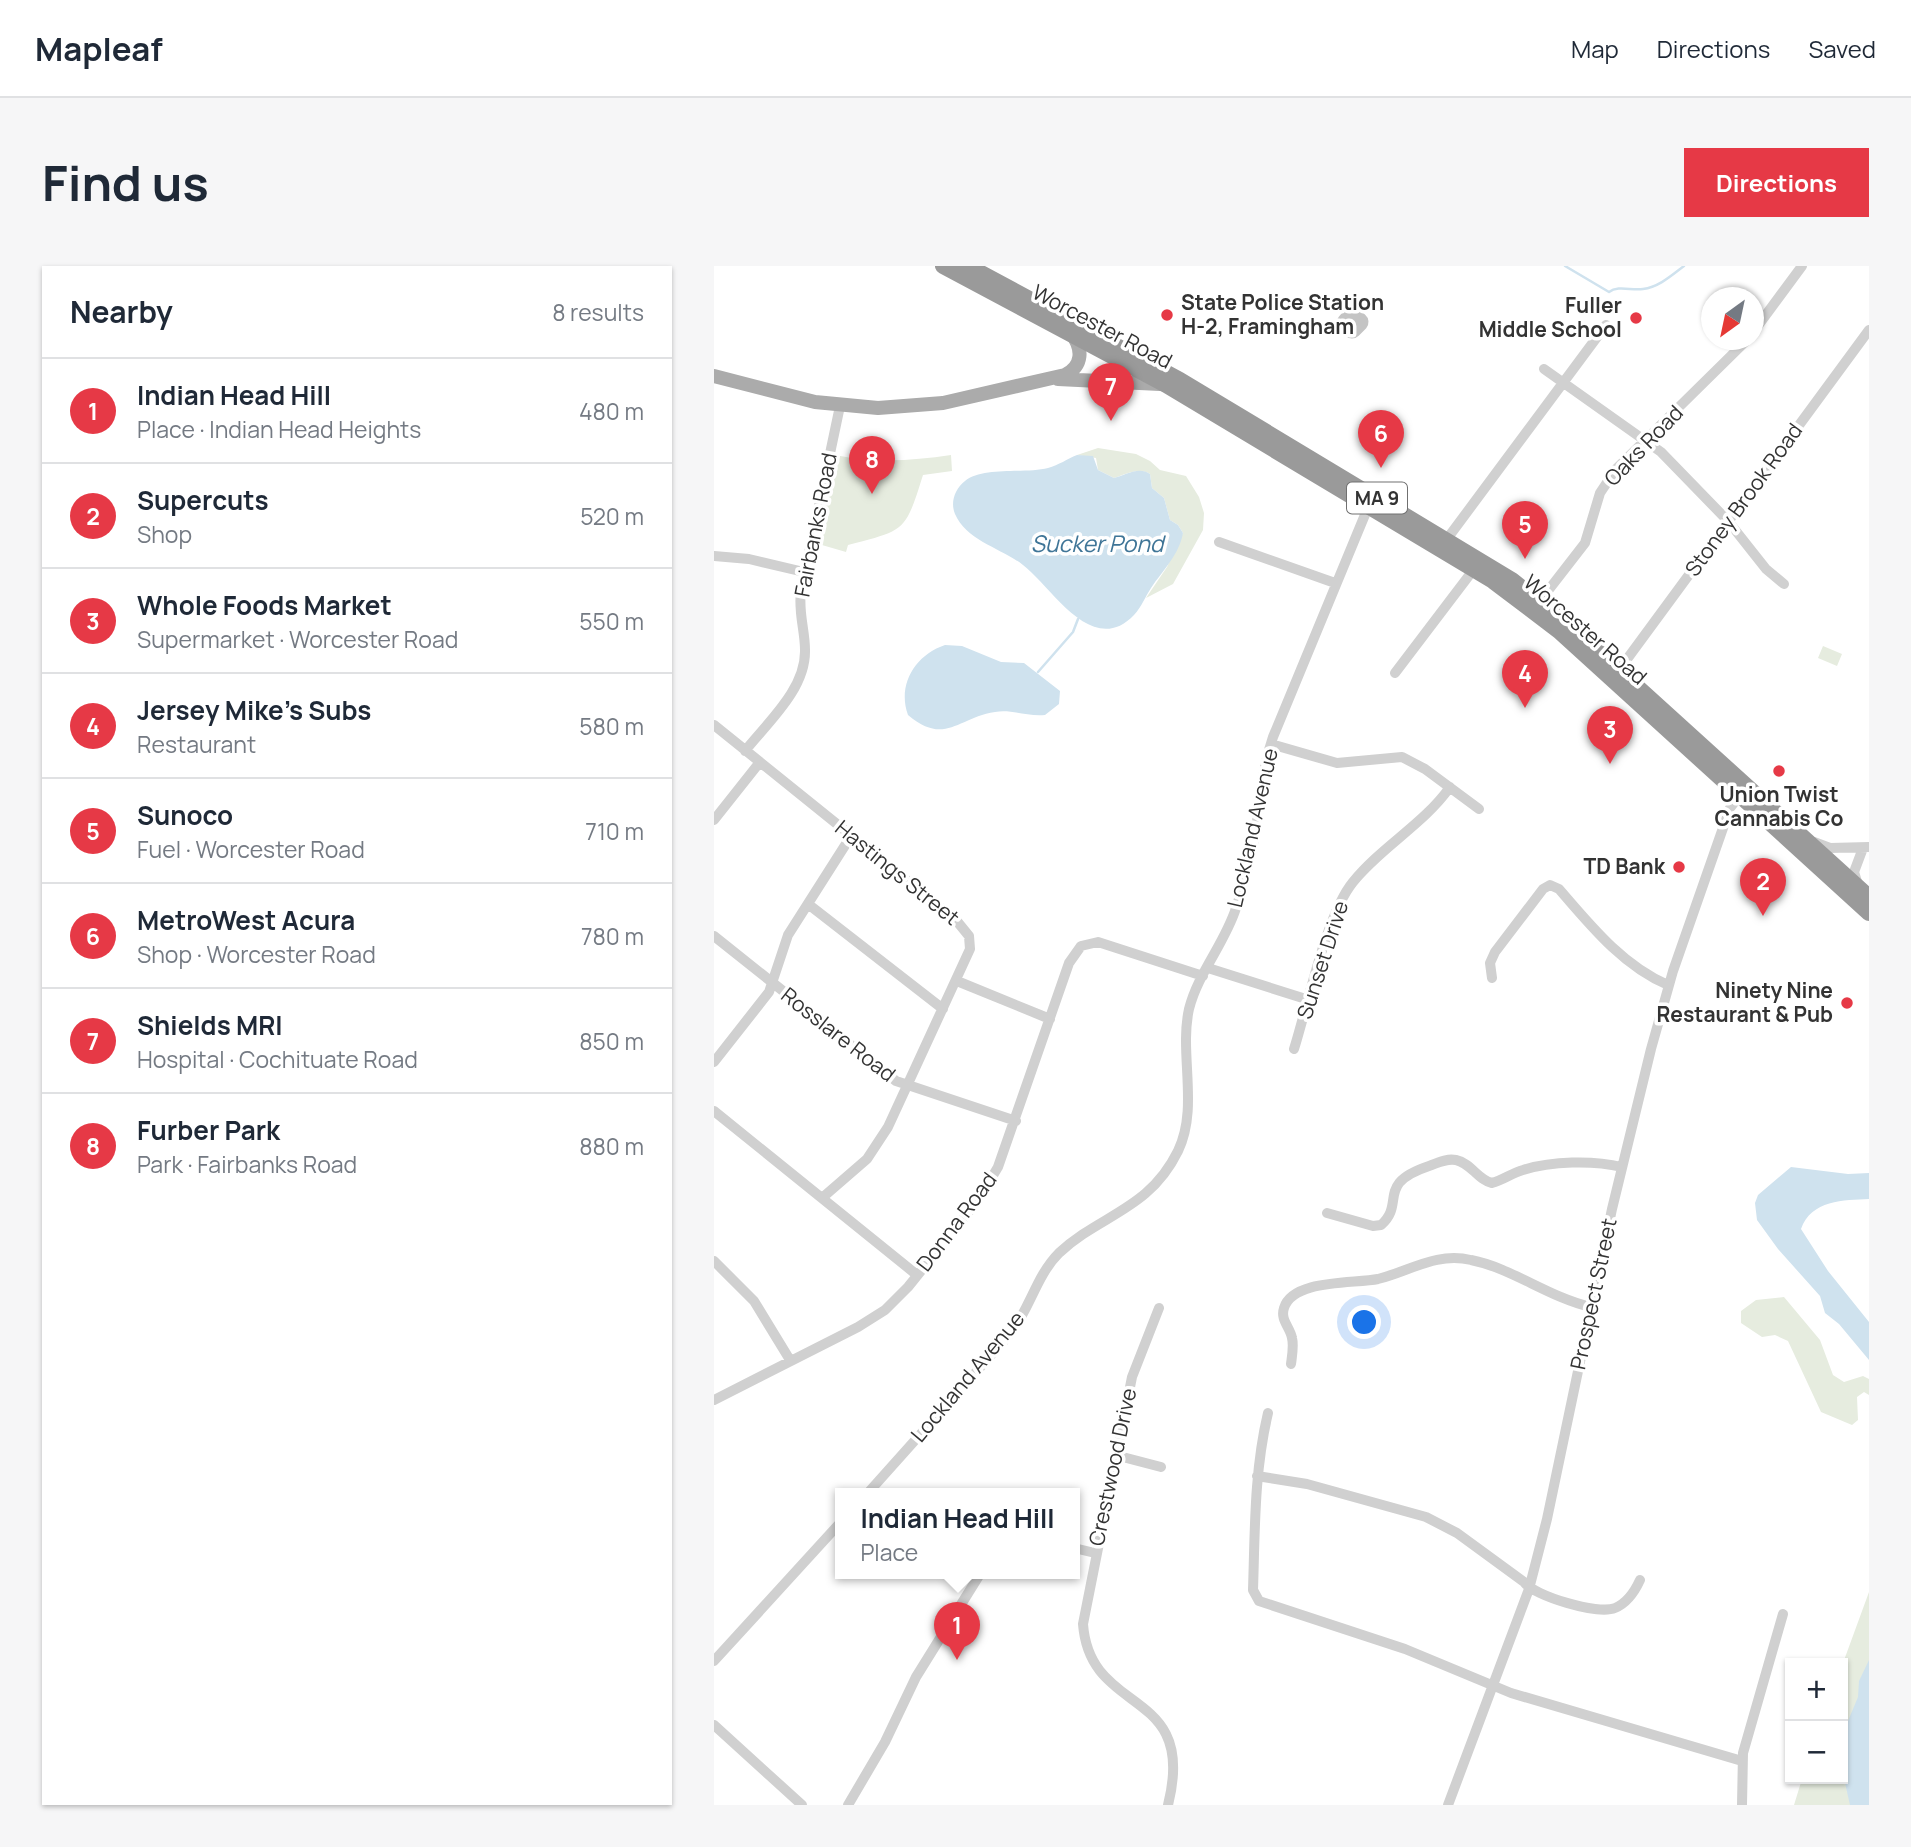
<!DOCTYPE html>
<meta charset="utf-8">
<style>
:root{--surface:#fff;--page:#f6f6f7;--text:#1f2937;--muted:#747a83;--line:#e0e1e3;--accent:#e63946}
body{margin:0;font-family:Manrope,sans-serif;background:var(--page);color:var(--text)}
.controls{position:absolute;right:21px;bottom:21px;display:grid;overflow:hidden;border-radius:0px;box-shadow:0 2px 5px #0004}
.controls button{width:63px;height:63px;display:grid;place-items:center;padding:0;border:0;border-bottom:2px solid var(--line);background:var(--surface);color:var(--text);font:35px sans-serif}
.compass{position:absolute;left:987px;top:21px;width:63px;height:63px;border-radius:50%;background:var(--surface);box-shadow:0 2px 5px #0004;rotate:213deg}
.you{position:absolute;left:651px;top:1057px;width:24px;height:24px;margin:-18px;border:5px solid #fff;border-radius:50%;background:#1a73e8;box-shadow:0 0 0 10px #1a73e833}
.badge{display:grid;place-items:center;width:46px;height:46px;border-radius:50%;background:var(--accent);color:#fff;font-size:23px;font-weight:700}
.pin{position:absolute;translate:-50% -58px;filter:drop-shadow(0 2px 4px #0008)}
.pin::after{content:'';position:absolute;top:37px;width:24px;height:21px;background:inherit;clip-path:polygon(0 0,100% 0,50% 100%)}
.popup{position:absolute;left:121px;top:1222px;width:245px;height:91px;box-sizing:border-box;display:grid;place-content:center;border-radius:0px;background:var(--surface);filter:drop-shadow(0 2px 5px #0005);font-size:23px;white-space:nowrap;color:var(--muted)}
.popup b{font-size:26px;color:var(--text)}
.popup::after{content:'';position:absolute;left:50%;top:100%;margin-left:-14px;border:14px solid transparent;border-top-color:var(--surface)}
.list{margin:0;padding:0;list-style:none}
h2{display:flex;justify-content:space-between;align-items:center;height:91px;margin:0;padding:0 28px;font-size:30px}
h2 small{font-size:23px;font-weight:400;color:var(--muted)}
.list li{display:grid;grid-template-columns:46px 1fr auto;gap:21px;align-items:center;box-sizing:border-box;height:105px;padding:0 28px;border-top:2px solid var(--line)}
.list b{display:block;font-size:26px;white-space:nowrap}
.list p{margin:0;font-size:23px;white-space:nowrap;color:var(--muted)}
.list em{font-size:23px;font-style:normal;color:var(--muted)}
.map{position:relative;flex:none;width:1155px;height:1539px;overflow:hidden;border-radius:0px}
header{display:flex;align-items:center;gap:42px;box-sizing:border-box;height:98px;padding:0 35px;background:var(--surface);border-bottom:2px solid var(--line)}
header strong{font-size:33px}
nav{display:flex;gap:38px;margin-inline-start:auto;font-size:24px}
.intro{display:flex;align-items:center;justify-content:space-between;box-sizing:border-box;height:168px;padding:0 42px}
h1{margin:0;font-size:49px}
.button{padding:18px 32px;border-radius:0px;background:var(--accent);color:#fff;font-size:24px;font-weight:700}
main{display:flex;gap:42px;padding:0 42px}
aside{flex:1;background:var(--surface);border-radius:0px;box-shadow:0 2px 5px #0004}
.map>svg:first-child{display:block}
.green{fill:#e6ecdf}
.water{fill:#cfe2ee}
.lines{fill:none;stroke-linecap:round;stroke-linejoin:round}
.stream{stroke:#cfe2ee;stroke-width:2.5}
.taxiway{stroke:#c4c4c4;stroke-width:19}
.minor{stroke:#d0d0d0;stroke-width:10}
.major{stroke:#ababab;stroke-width:14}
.highway{stroke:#9a9a9a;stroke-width:16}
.poi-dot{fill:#e63946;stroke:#fff;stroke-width:2.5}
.labels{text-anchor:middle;stroke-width:7;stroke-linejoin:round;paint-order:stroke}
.shield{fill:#fff;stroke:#707070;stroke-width:2}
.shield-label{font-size:19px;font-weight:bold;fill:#333}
.poi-label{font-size:21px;font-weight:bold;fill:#333;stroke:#fff;text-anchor:end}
.street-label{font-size:21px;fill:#333;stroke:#fff}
.water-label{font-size:23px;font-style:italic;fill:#3f7597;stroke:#fff}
</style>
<header>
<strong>Mapleaf</strong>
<nav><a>Map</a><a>Directions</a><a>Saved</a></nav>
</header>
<div class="intro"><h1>Find us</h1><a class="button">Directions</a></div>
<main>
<aside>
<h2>Nearby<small>8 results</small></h2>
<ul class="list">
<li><span class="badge">1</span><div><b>Indian Head Hill</b><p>Place · Indian Head Heights</p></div><em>480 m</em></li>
<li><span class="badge">2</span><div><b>Supercuts</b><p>Shop</p></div><em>520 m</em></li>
<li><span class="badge">3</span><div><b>Whole Foods Market</b><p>Supermarket · Worcester Road</p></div><em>550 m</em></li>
<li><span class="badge">4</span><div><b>Jersey Mike's Subs</b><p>Restaurant</p></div><em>580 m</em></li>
<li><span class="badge">5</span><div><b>Sunoco</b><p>Fuel · Worcester Road</p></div><em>710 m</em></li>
<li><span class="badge">6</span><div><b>MetroWest Acura</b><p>Shop · Worcester Road</p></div><em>780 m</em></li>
<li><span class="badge">7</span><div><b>Shields MRI</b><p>Hospital · Cochituate Road</p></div><em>850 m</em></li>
<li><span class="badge">8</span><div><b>Furber Park</b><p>Park · Fairbanks Road</p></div><em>880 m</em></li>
</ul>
</aside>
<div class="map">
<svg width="1155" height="1539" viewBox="0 0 1155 1539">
<rect width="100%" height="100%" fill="#fff"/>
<path class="green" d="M384 182 422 188 436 195 446 204 472 210 485 231 490 247 489 264 459 318 432 332 453 301 469 267 464 259 456 254 450 232 438 222 436 208C425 201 412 208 400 212L384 204 382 192 363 189Z
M121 189C160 197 197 195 237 189L238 205 209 209C191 267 191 264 134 279L132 286 101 277Z
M1109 380 1128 388 1123 400 1104 392Z
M1070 1031 1106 1074 1119 1109 1130 1116 1149 1110 1155 1113V1129L1150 1126 1143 1131 1144 1154 1138 1159 1107 1146 1074 1075 1061 1069 1048 1071 1027 1057V1045L1042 1034Z
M1155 1326V1486L1146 1539H1080L1088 1513H1129V1397Z"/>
<path class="water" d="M363 189 379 190 384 204 400 212C412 209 425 200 436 208L438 222 450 232 456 254 464 259 469 267C465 289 449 304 437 322 431 331 428 340 420 349 378 393 337 320 309 299 287 282 253 275 241 248 236 236 241 223 251 215 269 200 312 208 334 202 345 199 353 193 363 189Z
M231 379 248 380 287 396 310 397 346 425 345 438 331 449C314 451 298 443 281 446 243 452 231 480 194 449 183 419 201 389 231 379Z
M1077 901 1134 908 1155 907V933C1130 934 1097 934 1087 963L1114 1005 1155 1056V1094L1125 1058 1111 1047 1106 1030 1064 983 1043 954 1041 937 1044 929Z
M1155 1394V1539H1136L1129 1508V1467L1144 1431 1145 1415Z"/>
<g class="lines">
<path class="stream" d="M851 0 895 26C904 19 918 25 929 23 945 21 958 9 970 0
M324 406 359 366 364 353"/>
<path class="taxiway" d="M638 50 645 56 638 63 632 57Z"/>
<path class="minor" d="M1040 65 1088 0
M830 103 947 186 1014 255 1052 303 1070 318
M733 273 892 59
M505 276 621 317
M0 290 35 293 90 306
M826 335 871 277 886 227 902 203 1033 74
M905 404 1155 64
M681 407 760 303
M0 459 242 654 255 670 256 683 174 861 153 893 108 932
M557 478 623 497 688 491 711 503 765 543
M31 485C54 456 92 423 91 384 91 364 84 346 87 325L126 140
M0 554 46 496
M1100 576 1116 582 1155 581
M1144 619 1140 606 1149 582
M94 638 229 743
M0 670 182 815 302 855
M494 702 595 734
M778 712 776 697 781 686 829 623 836 619 845 623C876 659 909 700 954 719
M243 715 336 753
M580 783C594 739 612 649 639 616 667 581 710 558 736 521
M0 796 55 726 74 669 137 570
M0 845 203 1009
M613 947 659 960 667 959C692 937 661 918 715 900 724 897 732 892 742 894 757 897 764 914 778 917 789 914 798 907 809 904 837 895 879 894 908 901
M0 995 40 1035 76 1094
M445 1042 418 1111 369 1358C376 1452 484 1419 454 1539
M577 1098C578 1090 580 1080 578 1072 576 1061 566 1054 570 1042 579 1013 640 1018 664 1013 696 1005 722 986 757 994 798 1002 834 1031 877 1041
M0 1134 144 1061 171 1044 194 1021 265 933 284 901 355 697 367 680 384 676 489 710
M554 1147C540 1206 541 1265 539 1324L545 1335 691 1383 797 1427 1028 1495
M401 1189 447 1201
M543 1210 593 1218 712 1251 743 1267 810 1316C820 1330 884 1349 901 1342 913 1337 921 1325 926 1314
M153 1228 296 1068C316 1043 322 1010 345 987 387 948 435 944 464 885 485 842 465 788 475 743 484 707 511 677 522 642 530 618 537 594 541 570 546 536 548 503 559 471L655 239
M360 1282 381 1287
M0 1395 126 1257
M0 1459 88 1539
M134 1539 171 1476 202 1411 266 1308
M734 1539 815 1323 833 1253 898 943 937 783 959 705 1016 542 1029 525
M1028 1539 1029 1487 1069 1348"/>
<path class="major" d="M0 110 101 136 164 142 229 137 351 109C369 100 369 83 358 68
M344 113 446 118"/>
<path class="highway" d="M229 0 452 119 779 315 845 365 1155 647
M254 0 466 114 798 314 856 360 1155 631"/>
</g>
<g class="poi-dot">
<circle cx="453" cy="49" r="7"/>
<circle cx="922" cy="52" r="7"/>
<circle cx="1065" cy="505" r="7"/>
<circle cx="965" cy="601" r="7"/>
<circle cx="1133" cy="737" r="7"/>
</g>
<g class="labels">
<rect class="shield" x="633" y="216.5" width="60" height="31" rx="5"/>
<g class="shield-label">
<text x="663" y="239">MA 9</text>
</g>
<g class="poi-label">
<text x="467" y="44" text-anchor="start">State Police Station<tspan x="467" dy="24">H-2, Framingham</tspan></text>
<text x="908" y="47">Fuller<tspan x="908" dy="24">Middle School</tspan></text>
<text x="1065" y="536" text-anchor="middle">Union Twist<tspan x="1065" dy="24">Cannabis Co</tspan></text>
<text x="951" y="608">TD Bank</text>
<text x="1119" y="732">Ninety Nine<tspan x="1119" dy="24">Restaurant &amp; Pub</tspan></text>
</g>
<g class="street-label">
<text transform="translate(388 61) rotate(28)" y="7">Worcester Road</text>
<text transform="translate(930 180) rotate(-46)" y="7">Oaks Road</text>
<text transform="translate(1030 234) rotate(-54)" y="7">Stoney Brook Road</text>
<text transform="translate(102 259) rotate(-79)" y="7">Fairbanks Road</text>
<text transform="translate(871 364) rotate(41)" y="7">Worcester Road</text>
<text transform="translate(539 562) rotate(-77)" y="7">Lockland Avenue</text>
<text transform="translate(183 607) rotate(39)" y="7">Hastings Street</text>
<text transform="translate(609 694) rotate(-72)" y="7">Sunset Drive</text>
<text transform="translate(124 769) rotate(38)" y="7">Rosslare Road</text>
<text transform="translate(243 956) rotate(-53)" y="7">Donna Road</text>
<text transform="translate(880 1028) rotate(-78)" y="7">Prospect Street</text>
<text transform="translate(254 1111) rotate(-50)" y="7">Lockland Avenue</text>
<text transform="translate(399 1201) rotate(-78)" y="7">Crestwood Drive</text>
</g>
<g class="water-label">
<text x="383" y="286">Sucker Pond</text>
</g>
</g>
</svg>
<div class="controls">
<button>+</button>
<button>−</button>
</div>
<svg class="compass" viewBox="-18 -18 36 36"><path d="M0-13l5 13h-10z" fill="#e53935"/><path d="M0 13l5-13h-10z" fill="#747a83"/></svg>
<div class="you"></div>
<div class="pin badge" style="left:243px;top:1394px">1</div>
<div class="popup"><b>Indian Head Hill</b>Place</div>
<div class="pin badge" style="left:1049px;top:650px">2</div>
<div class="pin badge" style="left:896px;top:498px">3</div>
<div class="pin badge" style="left:811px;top:442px">4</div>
<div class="pin badge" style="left:811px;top:293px">5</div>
<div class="pin badge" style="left:667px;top:202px">6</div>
<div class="pin badge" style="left:397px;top:155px">7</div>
<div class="pin badge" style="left:158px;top:228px">8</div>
</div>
</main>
